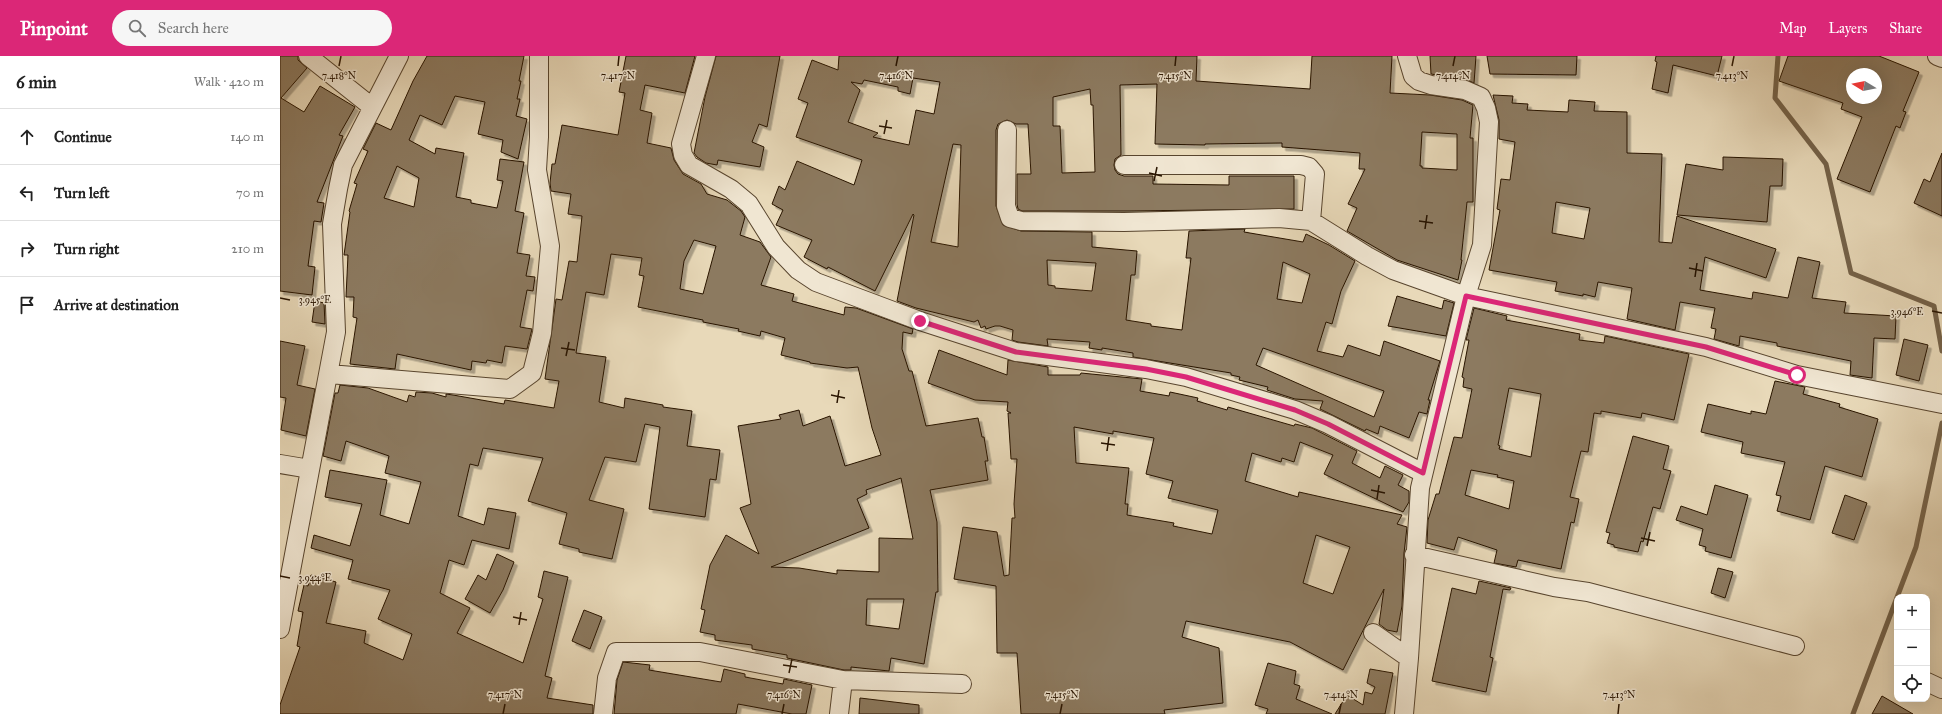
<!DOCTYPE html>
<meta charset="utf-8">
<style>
:root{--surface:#fff;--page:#f6f6f6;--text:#222;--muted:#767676;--line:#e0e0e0;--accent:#db2777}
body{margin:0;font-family:"IM FELL Great Primer",serif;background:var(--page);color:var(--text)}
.controls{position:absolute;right:12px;bottom:12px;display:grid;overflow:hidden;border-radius:8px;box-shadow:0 4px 16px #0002}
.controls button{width:36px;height:36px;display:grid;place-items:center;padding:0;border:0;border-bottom:1px solid var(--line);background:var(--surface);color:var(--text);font:20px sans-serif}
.compass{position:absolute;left:1566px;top:12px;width:36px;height:36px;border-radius:50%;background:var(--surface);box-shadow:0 4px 16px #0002;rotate:280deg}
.stop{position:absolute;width:12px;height:12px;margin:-9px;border:3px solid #db2777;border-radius:50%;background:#fff}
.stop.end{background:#db2777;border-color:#fff;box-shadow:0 1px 4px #0008}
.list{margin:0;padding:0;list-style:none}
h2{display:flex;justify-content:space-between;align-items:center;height:52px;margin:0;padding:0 16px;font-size:17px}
h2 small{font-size:13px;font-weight:400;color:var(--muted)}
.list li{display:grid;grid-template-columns:26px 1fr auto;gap:12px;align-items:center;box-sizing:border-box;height:56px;padding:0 16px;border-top:1px solid var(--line)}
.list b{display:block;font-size:15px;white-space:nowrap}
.list em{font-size:13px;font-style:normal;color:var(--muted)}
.icon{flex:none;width:22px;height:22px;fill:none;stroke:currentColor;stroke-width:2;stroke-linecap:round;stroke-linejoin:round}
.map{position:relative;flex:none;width:1662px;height:658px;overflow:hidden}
header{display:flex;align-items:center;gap:24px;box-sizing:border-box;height:56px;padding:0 20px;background:var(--accent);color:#fff}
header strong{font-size:19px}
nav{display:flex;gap:22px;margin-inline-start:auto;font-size:14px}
.search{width:280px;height:36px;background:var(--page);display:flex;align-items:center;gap:10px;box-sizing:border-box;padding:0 14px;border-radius:22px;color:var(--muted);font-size:15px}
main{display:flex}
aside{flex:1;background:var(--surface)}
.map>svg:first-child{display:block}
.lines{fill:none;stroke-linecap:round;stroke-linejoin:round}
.stream{stroke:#746249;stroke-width:5}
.building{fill:#8c7a60;stroke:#281400;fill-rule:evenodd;filter:url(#shadow)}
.minor-casing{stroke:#58452e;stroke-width:20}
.minor{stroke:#f0e6d2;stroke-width:18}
.route{stroke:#db2777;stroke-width:5}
.ticks{fill:none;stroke:#281400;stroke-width:1.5}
.ticks-label{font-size:10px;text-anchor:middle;fill:#281400;stroke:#f0e6d2;stroke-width:3;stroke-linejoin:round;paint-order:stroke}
</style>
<header>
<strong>Pinpoint</strong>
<div class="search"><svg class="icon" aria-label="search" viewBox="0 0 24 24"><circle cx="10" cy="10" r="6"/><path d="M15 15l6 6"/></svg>Search here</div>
<nav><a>Map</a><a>Layers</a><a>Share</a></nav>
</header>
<main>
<aside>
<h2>6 min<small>Walk · 420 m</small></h2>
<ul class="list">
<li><svg class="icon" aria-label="ahead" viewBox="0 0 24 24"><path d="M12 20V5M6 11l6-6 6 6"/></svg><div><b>Continue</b></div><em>140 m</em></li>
<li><svg class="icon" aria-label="left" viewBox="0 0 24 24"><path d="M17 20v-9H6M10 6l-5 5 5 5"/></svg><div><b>Turn left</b></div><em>70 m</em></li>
<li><svg class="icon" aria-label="right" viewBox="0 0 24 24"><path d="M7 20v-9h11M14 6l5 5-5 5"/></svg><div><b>Turn right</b></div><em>210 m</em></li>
<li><svg class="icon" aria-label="arrive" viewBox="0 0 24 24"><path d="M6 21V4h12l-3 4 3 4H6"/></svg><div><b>Arrive at destination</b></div></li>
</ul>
</aside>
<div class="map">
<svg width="1662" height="658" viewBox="0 0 1662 658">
<defs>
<filter id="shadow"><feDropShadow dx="3.5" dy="3.5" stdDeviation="0" flood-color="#0004"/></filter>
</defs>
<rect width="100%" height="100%" fill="#e8d9b9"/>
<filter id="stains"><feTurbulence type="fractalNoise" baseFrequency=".005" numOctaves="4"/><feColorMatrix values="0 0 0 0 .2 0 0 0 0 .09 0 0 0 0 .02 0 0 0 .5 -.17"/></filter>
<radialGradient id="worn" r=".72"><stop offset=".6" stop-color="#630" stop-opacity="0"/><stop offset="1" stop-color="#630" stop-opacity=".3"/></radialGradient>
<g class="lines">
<path class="stream" d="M1498 0 1495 42 1546 108 1571 217 1654 250 1662 295
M1573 658 1636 491 1662 367"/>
</g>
<path class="building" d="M0 0H18V4L27 12 1 42 24 56 40 30 75 51 59 79 63 80 37 146 44 147 41 166 34 165 28 210 35 211 32 239 0 235Z
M147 0H244L239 25H241L237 43H240L236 60 247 63 238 103 221 96 223 84 198 78 205 46 175 40 162 69 140 59 129 84 155 98 156 92 184 97 176 141 191 144V147L217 152 223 125 217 124 220 103 244 106 235 155 244 157 237 197 250 199 246 220 255 221 253 235 247 234 240 271 252 273 247 293 225 290 222 307 207 304 206 307 192 305 191 314 117 298 115 313 70 308 77 262 73 261 74 241H66L68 199H64L70 156 69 155 77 128 74 127 88 95 83 93 96 67 111 74 133 25ZM117 110 139 122 134 151 104 142Z
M346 0H415L405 37 365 29 360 54 372 57 367 87 391 92 394 104 403 118 421 128 427 138 447 144 461 155 465 161 460 179 480 186 491 201 481 229 514 238 512 245 564 259 565 251 576 252 633 273 632 278 623 276 622 293 629 315H632L646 370 698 362 702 381H704L708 405H705L708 424 650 434 657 466 658 536H656L644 608 611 602 609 615 571 611V614H564L507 602V599L472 593V589L435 584V579L420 576 425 554 421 553 430 509 446 479 479 498 460 452 471 448 458 370 501 363 499 359 519 354 523 370 550 360 565 410 601 399 592 372 578 311 567 312 530 307V306L501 299 505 282 481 275 480 280 458 275 459 273 423 266V264L358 251 364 220 359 219 362 202 331 198 324 239 306 236 296 297 326 301 319 346 344 352 345 342 383 349V351L412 355 407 390 440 394 436 424 430 423 425 461 369 453 380 371 365 368 356 406 325 401 309 444 344 453 332 503 299 496V493L279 488 287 457 248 445 263 402 203 392 198 410 190 408 178 460 204 469 208 452 236 457 229 493 192 484 184 509 169 504 160 537 190 552 177 577 243 607 263 543 258 541 264 515 288 521 265 620 272 622 267 642 313 649V658H0V649L20 591 17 590 23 556 18 555 24 529 28 530 31 519 56 526 46 567 86 575 84 587 123 604 132 578 98 563 110 534 68 523 73 504 31 492 34 479 70 490 82 448 45 441 50 414 107 424 100 459 129 468 141 426 105 417 109 400 66 385 61 405 43 400 55 337H58L60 329 88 332 127 346 129 339 135 341 136 336 152 337 166 341V338L173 339 224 348 225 344 274 352 279 325 265 323 276 243 282 244 289 205 297 206 302 160 288 158 291 138 271 135 270 127 272 108H275L282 69 338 79 345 37 339 36ZM414 184 436 190 423 238 400 233 404 205ZM621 422 633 483 599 482V516L557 514V518L519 512 491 511 589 472 577 443 587 438 586 434ZM587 543H624L619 573 586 569Z
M436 0H500L487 71 479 68 472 86 484 91 480 111 438 104 437 109 426 107 417 101 414 97 425 41Z
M559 0H917L916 25 1030 33 1032 0H1112L1110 37 1150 39 1182 44 1193 49 1190 82H1193V146H1187L1181 204H1182L1178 224 1117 204 1067 175 1077 152 1068 148 1085 113H1079L1080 97 1002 91V87L925 88V89L875 88 877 28 840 29 841 99 835 103 834 109 835 114 838 118 844 120H873V128L949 129V120H1014V153L850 155H742L738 153 737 148V118H751L748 68H736L727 64 718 68 716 74V150L723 169 741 175 812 176V191L857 195 855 219H851L846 264 871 268V270L902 274 911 202H906L909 175 965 173 964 176 1023 186 1026 178 1049 189 1075 205 1061 235 1052 268 1046 266 1037 295 1063 301 1068 289 1100 300 1104 285 1160 305 1148 344H1150L1147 358 1139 356 1129 382 1100 370 1098 378 1086 373 1085 375 1040 353 1043 345 1015 343 987 334 988 331 959 324 960 321 951 319V317L853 301V297L822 292V294L809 292 810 286 767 283 768 290 738 286 732 284 733 274 720 270H715L706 273 705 270 701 272 698 264 694 266 636 252 617 245 634 159 633 158 595 235 548 211 547 213 524 201 532 184 496 169 503 154 492 148 499 130 505 134 517 105 574 129 582 104 516 81 528 47 518 43 532 4 558 14ZM633 22 660 26 654 58 636 54 629 89 593 81 598 77 568 66 580 34 571 26 582 28 584 24 618 31V35L630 38ZM810 33 811 49H813L815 116 782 117 780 70H773V41ZM1142 76 1177 78V114L1142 112V110H1140ZM673 88 681 89 678 191 651 186ZM767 204 816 207 812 235 775 232V230L768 229ZM1003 206 1030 218 1022 247 997 243ZM983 292 1104 335 1094 361 976 309Z
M1150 0H1196L1194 27 1187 24 1151 18Z
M1207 0H1297L1296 19 1210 18Z
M1376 0H1442L1437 20 1393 9 1388 37 1372 33 1377 6 1375 5Z
M1508 0H1599L1639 16 1623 55 1626 56 1620 72 1616 70 1590 136 1557 123 1582 61 1561 53 1563 47 1499 25ZM1572 18H1596V42H1572Z
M1213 39 1233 40 1232 47 1248 48 1247 54 1288 56 1289 44 1315 46 1314 55 1347 56V97L1382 98 1379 186 1392 187 1397 160 1496 193 1486 222 1425 201 1420 234 1472 243 1473 236 1508 242 1518 201 1540 206 1532 242 1566 246 1564 257 1616 260 1615 283 1594 282 1592 322 1570 319 1571 305 1497 290V287L1460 280 1459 290 1434 283 1436 273 1431 272 1435 252 1400 246 1395 274 1347 263 1352 232 1318 226 1315 241 1303 238V240L1275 235 1277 226 1209 214 1220 154 1217 153 1221 123 1230 124 1235 86 1219 83V64ZM1276 146 1310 152 1304 183 1272 177Z
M1662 97V160L1634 147 1644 123 1650 126Z
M1443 101 1503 103 1502 130H1490L1487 166 1397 159 1406 108 1443 114Z
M1117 240 1162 253 1164 244 1174 247 1166 280 1108 270Z
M35 245 44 247 45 268 32 266Z
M1194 252 1227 260 1226 264 1300 278 1299 284 1324 287 1325 280 1409 298 1394 364 1362 357 1361 362 1321 355V358L1314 357 1308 396 1301 395 1290 441 1299 443 1294 467 1291 466 1281 513 1238 504 1236 511 1214 507 1217 494 1178 481 1174 494 1147 487 1148 464 1156 438H1159L1174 381 1182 382 1192 333 1183 331 1184 322 1182 321 1189 284H1186ZM1229 332 1261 338 1251 401 1219 393 1220 390 1218 389ZM1191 414 1218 419 1217 421 1234 425 1229 453 1185 439Z
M1624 283 1648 289 1639 325 1616 319Z
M0 285 25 290 17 329 35 333 26 380 1 374 6 342 0 341Z
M659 294 727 319 728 304 768 311V319H800L801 317 862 323 860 335 889 340 890 336 918 342 917 345 947 354 948 351 1014 370 1015 368 1032 372 1077 395 1072 407 1100 422 1105 410 1123 419 1118 429 1129 435V446L1123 456 1044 418 1053 399 1020 386 1014 406 1002 402 1001 406 972 397 965 425 1018 441 1019 436 1122 459 1117 468 1127 471 1124 497 1122 550 1117 576 1107 574 1099 568 1104 533 1063 614 1010 586 906 565 902 581 939 592 943 647 884 654 885 658H741L737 597H717L716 530 674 523 683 471 717 476 724 520 729 519 732 462H735L734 448 737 403H731L728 357H731L727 355 728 346 695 344 648 327ZM794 371 833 378V375L874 382 866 418 893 425 888 442 938 454 932 478 893 470 894 467 847 459 848 448H845L849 412 796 407ZM1036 479 1070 491 1053 538 1023 527Z
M1495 325 1525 331 1523 338 1560 348 1559 351 1598 363 1582 421 1545 410 1530 464 1497 455 1501 440 1496 439 1505 406 1461 397 1463 386 1421 376 1428 348 1471 358V355L1486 358Z
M1353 380 1389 390 1383 413 1391 415 1380 453 1373 451 1363 486 1361 485 1358 496 1334 491V489L1327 487 1330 477 1326 476Z
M1435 429 1468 439 1451 502 1425 495 1426 491 1419 489 1423 473 1396 464 1401 450 1427 459Z
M1565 439 1587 447 1574 484 1552 477Z
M217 498 234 506 223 534 210 557 185 543 198 519 206 524Z
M1438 512 1453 516 1445 542 1431 537Z
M1199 525 1231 532 1230 534 1223 533 1210 601 1213 602 1206 636 1152 625 1172 532 1196 538Z
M304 554 322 561 310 593 292 585Z
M343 606 370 609 369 614 441 626 444 613 465 618V621L503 628 504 623 532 629 526 658H512L458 648 456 658H334L337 624Z
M988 607 1016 615 1014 628 1020 630 1016 643 1052 658H986L988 653 975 649Z
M1090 613 1113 617 1105 658H1055L1067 639 1083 649 1085 636 1092 638 1095 631 1087 627Z
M1602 640 1633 658H1592Z
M580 642 639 649V658H579Z"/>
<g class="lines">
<defs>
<path id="minor" d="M28 0 92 51
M426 0 401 88 403 99 409 109 451 133 469 148 496 191 518 214 536 226 640 265 736 296 866 313 906 321 1015 354 1048 368 1143 417
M1657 0 1662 2
M727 74 726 150 730 162 741 165 844 166 999 162 1031 165
M844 109H1021L1029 111 1035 118 1031 165 1087 200 1113 214 1186 240 1426 291 1517 319 1662 348
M49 318 230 333 252 317 262 277 270 190 257 114 259 81V0
M0 408 30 413
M1134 499 1274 531 1308 536 1515 590
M0 573 56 276 52 168 58 133 63 109 119 0
M1093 577 1129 602
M1647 626 1662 633
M323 658 327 622 336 596H420L563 624 682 628
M559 658 563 624
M1124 658 1129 602 1140 432 1186 240 1202 189 1209 66 1206 52 1201 41 1185 34 1151 29 1139 25 1133 20 1127 0"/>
</defs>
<use href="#minor" class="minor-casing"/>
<use href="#minor" class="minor"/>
</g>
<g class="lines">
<path class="route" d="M640 265 736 296 866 313 906 321 1015 354 1048 368 1143 417 1186 240 1426 291 1517 319"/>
</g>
<path class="ticks" d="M59 10 61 0M338 10 339 0M616 10 618 0M895 10 896 0M1173 10 1175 0M1452 10 1454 0M599 70 612 72M604 78 607 64M869 117 882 120M874 125 877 111M1139 165 1153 167M1145 173 1147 159M1409 212 1423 215M1415 221 1417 207M0 242 10 244M1652 255 1662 257M281 292 295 294M286 300 289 286M551 339 565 342M557 347 559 334M821 387 835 389M827 395 829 381M1091 434 1105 437M1097 443 1099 429M1361 482 1375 485M1367 490 1370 476M0 520 10 522M233 561 247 564M239 569 241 556M503 609 517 611M509 617 512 603M223 658 225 648M502 658 504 648M780 658 782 648M1059 658 1061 648M1338 658 1339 648"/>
<g class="ticks-label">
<text x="59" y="23">7.418°N</text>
<text x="338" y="23">7.417°N</text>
<text x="616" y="23">7.416°N</text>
<text x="895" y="23">7.415°N</text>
<text x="1173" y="23">7.414°N</text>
<text x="1452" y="23">7.413°N</text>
<text x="35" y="247">3.945°E</text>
<text x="1627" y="259">3.946°E</text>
<text x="35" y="525">3.944°E</text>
<text x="225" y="642">7.417°N</text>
<text x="504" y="642">7.416°N</text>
<text x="782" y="642">7.415°N</text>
<text x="1061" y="642">7.414°N</text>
<text x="1339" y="642">7.413°N</text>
</g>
<rect width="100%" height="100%" filter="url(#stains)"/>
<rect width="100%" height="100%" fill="url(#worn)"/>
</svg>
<div class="controls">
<button>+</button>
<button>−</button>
<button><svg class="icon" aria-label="locate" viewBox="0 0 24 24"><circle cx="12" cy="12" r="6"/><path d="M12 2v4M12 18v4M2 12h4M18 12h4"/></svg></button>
</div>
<svg class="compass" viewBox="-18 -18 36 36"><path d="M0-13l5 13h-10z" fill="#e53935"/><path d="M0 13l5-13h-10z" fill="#767676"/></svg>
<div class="stop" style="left:1517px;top:319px"></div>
<div class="stop end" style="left:640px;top:265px"></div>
</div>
</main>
